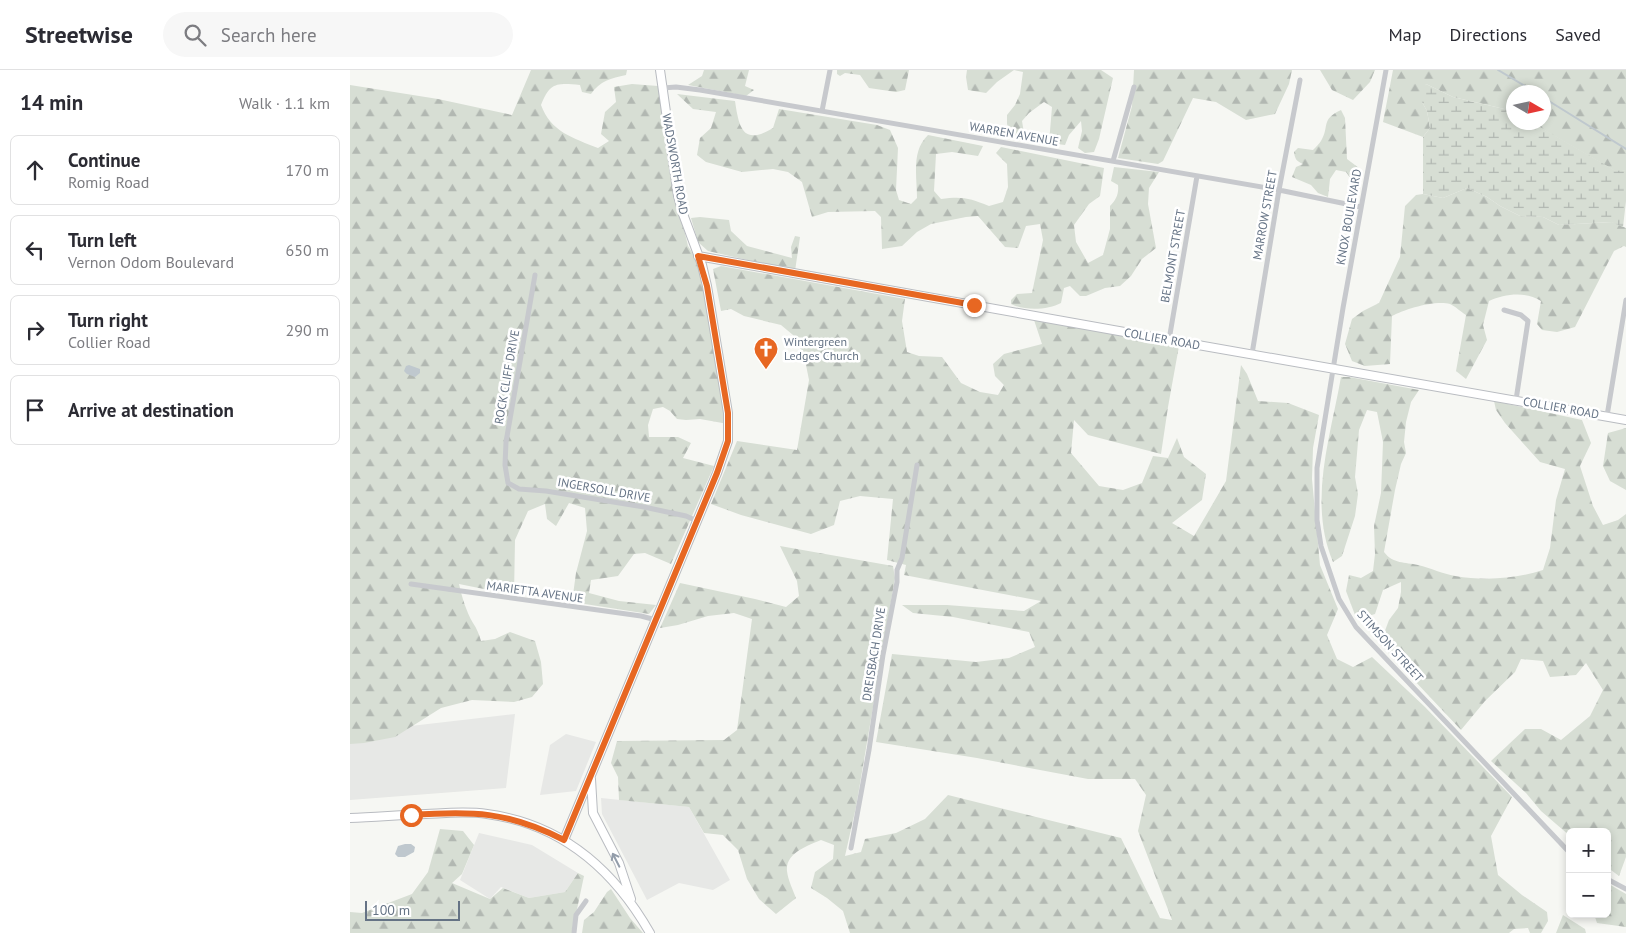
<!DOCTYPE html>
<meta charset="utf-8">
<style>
:root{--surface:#fff;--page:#f7f7f7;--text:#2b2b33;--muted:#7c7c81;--line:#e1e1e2}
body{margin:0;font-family:"PT Sans",sans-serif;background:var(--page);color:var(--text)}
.controls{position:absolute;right:15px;bottom:15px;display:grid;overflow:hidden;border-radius:8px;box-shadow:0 2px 8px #0003}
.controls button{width:45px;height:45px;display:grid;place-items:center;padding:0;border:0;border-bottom:1px solid var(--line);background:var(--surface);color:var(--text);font:25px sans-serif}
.compass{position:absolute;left:1156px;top:15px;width:45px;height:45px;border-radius:50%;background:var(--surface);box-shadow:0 2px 8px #0003;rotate:99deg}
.scale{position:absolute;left:15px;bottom:12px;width:95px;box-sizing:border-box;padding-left:5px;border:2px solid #657385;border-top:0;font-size:14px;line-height:18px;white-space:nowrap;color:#657385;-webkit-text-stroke:4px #fff;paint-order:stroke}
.stop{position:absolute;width:15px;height:15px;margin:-11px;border:4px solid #e76722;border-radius:50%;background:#fff}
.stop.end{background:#e76722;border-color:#fff;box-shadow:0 1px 5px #0008}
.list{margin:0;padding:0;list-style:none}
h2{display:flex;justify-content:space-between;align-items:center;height:65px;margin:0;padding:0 20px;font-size:21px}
h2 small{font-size:16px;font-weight:400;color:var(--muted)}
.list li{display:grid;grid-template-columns:32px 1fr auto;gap:15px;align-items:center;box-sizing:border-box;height:70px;margin:0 10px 10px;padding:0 10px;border:1px solid var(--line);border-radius:8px}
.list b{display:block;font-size:19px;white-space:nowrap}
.list p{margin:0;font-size:16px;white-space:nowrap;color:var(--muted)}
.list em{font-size:16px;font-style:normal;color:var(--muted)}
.icon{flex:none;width:28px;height:28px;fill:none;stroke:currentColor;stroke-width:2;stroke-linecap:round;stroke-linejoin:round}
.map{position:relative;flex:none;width:1276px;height:863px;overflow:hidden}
header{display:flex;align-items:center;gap:30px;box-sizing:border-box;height:70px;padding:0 25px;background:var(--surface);border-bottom:1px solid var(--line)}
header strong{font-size:24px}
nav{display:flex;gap:28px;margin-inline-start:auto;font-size:18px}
.search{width:350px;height:45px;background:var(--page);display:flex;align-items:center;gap:12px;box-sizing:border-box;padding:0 18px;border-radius:28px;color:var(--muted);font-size:19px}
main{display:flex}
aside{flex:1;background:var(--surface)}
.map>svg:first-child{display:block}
.built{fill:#e7e8e6}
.forest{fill:url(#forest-firs)}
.wetland{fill:url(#wetland-marsh)}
.water{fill:#bfc8ce}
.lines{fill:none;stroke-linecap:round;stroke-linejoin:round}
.stream{stroke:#bfc8ce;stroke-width:2}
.secondary-casing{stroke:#b9bcc1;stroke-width:10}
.street{stroke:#c7c9cd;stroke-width:5}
.secondary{stroke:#fff;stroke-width:8}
.oneway{stroke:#939daa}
.route{stroke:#e76722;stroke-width:6}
.labels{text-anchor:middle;stroke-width:5;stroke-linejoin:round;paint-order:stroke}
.street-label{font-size:12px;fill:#657385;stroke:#fff}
.poi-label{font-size:12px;fill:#657385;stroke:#fff;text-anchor:start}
</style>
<header>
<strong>Streetwise</strong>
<div class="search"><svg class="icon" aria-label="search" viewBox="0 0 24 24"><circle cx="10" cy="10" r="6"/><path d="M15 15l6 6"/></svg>Search here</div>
<nav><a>Map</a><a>Directions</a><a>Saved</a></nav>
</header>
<main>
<aside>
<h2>14 min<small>Walk · 1.1 km</small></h2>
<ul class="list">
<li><svg class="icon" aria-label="ahead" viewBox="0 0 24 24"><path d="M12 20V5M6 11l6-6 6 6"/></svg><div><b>Continue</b><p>Romig Road</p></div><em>170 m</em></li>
<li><svg class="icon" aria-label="left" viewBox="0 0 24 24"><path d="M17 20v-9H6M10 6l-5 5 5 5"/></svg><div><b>Turn left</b><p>Vernon Odom Boulevard</p></div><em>650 m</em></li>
<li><svg class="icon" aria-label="right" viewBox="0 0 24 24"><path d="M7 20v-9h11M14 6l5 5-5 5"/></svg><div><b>Turn right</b><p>Collier Road</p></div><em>290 m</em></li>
<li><svg class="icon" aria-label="arrive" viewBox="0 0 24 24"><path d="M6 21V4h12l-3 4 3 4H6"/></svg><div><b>Arrive at destination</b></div></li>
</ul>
</aside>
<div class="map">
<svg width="1276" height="863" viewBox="0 0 1276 863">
<defs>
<pattern id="forest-firs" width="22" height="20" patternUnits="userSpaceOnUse" patternTransform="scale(1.25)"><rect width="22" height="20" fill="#d7ded4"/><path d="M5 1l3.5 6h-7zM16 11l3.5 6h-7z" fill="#b2b8b2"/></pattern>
<pattern id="wetland-marsh" width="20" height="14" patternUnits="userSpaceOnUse" patternTransform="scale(1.25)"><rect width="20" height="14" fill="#d7ded4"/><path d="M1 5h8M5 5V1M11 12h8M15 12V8" fill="none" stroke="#b2b8b2"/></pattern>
</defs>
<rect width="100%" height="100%" fill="#f6f7f3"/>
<path class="built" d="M165 644 156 718 0 730V663Z
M216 664 246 672 226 721 190 725 200 675Z
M251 728 339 737 380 810 363 820 329 813 297 830 252 744Z
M129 763 182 775 228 803 215 822 179 828 151 817 140 829 110 810Z"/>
<path class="forest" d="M181 0H277L276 5C261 8 250 11 241 24L232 22 230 15C207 13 200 12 191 35 201 62 223 68 248 78L259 71 251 64 255 42 266 32 264 17 282 14 308 16 328 134 338 176 348 192 359 228 378 354 350 349 336 350 327 349 320 341 313 337 303 339 298 355 299 367H328L341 373 333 388 364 396 321 494 295 483 284 484 268 506 241 510 239 523 269 531 306 535 299 544 222 532 226 503 237 461 235 438 219 433 206 456 197 449 195 434 178 441 165 470 164 525 109 514C112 527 116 541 123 553 127 559 129 564 131 571L145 569 160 562 185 571 191 592 193 614 182 627 164 632 122 630 91 638 45 667 14 673 0 674V15L88 29 162 45Z
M354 0H399L395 16 404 20 396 26 338 15 352 6Z
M487 0H559L555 20 546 22 519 18 510 5 495 3 490 6 487 4Z
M617 0H751L763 8 749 69 744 82 735 83 728 78 732 61 731 51 719 65 715 75 699 73 702 37 694 32 679 43 672 51 675 69 662 66 657 54V45L665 35 670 24 673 2 664 0 647 12 636 23 618 20 616 7Z
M784 0H942L939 14 925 44 896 50 866 32 843 28 813 91 808 94 768 88 782 36Z
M970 0H1025L1020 12 1003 30 982 20Z
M1043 0H1276V100L1267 102 1182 53 1194 52V22H1164L1163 41 1103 27 1076 14 1072 32 1077 41 1080 58 1073 67 1033 52Z
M327 24 385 31C389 58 393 76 423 58L429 39 527 55 540 60 548 78 546 120 549 130 561 134 567 128C567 107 561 81 578 65L633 76 628 86 602 82 586 84 584 121 591 129C612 126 620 128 639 136L653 132 658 117 657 94 646 83 651 77 754 98 750 126 739 134 724 155 726 172 738 193 753 185 760 159V136C766 130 769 124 768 115L761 111 764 97 809 102 799 118 798 134 806 178 792 189 781 206 770 216 755 218 736 226H730L720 216 714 218 711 233C698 240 675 241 661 234V230L667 224 682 223 693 170 690 154 676 156 668 178 655 177 628 146 616 147 581 154 567 162 552 176 532 179 531 147 525 141 478 142 462 147 452 112 438 102 423 99 392 102 356 92 347 85 350 68 361 58 366 42 343 39Z
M991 40 995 48 997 89 1009 98 1011 110 1006 116 996 102 986 100 980 109 978 127 968 123 961 115 942 107 946 97 953 94C947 91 945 90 944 82L948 78 963 80C966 77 969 74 971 71 980 56 970 50 991 40Z
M1117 118 1137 127 1150 136 1170 146 1193 147 1209 155 1262 152 1276 158V177L1274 176 1264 181 1225 257 1207 262 1192 260 1187 254 1191 231C1175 221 1155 224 1139 231L1133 255 1137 270 1116 309 1106 301 1116 245C1111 242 1105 236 1100 234 1085 230 1055 239 1042 246L1040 294 1015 296 1002 291 995 274 1002 249 1013 241 1029 233 1050 187 1055 136 1066 125 1073 124 1093 128Z
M350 147 379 150 381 161 397 176 442 188 441 177 445 166 450 167 445 201 358 181 348 172 341 148Z
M371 196 555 229 552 251 557 282 569 286 592 287 611 313 630 322 648 325 654 315 645 306 643 294 654 284 692 274 684 250 829 276 818 337 811 384 738 365 724 350 721 383 749 416 773 420 792 413 803 386 818 388 827 368 834 387 856 404 852 430 822 453 844 466 876 411 891 295 897 304 908 331 938 333 969 345 963 378 962 409 970 495 988 539 977 565 987 589 1003 597 1022 587 1075 637 1162 727 1141 766 1148 805 1172 825 1197 842 1198 851 1191 863H1180L1178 858 1164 859 1159 863H500L493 841 477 828 461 818 465 802 483 789 484 775 471 770C459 775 435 783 437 801 438 810 443 820 446 828L426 844 409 829 397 809 388 780 373 765 354 763 339 737 269 730 268 707 261 693 267 671 374 670 387 660 402 549 384 543 358 546 328 555 310 558 330 513 405 529 436 537 449 526 447 511 430 476 543 496 545 508 506 737 495 786 511 782 515 769 546 763 575 749 598 725 771 768 810 848 822 850 788 761 796 725 785 709H738L627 688 526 672 542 584 626 592 659 588 685 577 679 562 603 547 563 543 552 535H597L674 541 691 531 554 505 556 495 537 490 543 429 510 426 490 431 484 455 461 464 391 445 361 434 387 371 447 380 459 310 454 285 443 265 431 255 394 246 381 239 371 241 363 199Z
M991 307H999L1069 320 1061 332 1056 352 1054 372 1056 383 1051 394 1045 420 1034 482C1043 494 1055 492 1068 495 1081 498 1093 504 1105 506 1134 511 1166 509 1193 500L1200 478 1206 430 1215 399 1190 392 1155 353 1146 340 1144 331 1232 350 1241 373 1230 396 1243 436 1253 455 1268 450 1276 444V787L1269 806 1257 797V762H1220V766L1191 741 1176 723 1141 691 1175 659H1191L1211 670 1240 646 1253 620 1236 593 1226 605 1200 607 1193 591 1171 589 1165 602 1135 631 1111 660 1030 574 1039 550 1048 538 1051 522V512L1033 520 1025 544 1015 547 1005 545 996 521 999 505 1011 508 1023 501 1025 484 1024 456 1031 423 1033 372 1027 342 1017 340 1009 360 1005 407 1008 424 1005 446 992 486 983 492C958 432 980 369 991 307Z
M1276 358V420L1260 411 1253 396 1258 363Z
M90 759 113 761 124 775 112 804 102 813 140 829 153 818 179 828 215 822 228 803 234 806 222 863H0V842L12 843 62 824 78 802Z
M1257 813 1276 824V857L1247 853 1244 844H1257Z
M261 819 280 848 293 863H232L234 850 244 842 257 822Z
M1213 845 1235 859 1236 863H1206Z"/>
<path class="wetland" d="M1076 14 1103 27 1163 41 1164 52 1183 53 1266 101 1276 100V131L1273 157 1261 152 1209 155 1193 147 1170 146 1150 136 1137 127 1117 118 1093 128 1073 124V67L1080 58 1077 41 1072 32 1070 24Z"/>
<path class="water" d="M59 295 70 299V303L65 307 57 304 54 301 56 296Z
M55 774H61L65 777 64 782 55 787H48L45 784 48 776Z"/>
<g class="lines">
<path class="stream" d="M1148 0 1185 22
M1194 28 1276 79"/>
<defs>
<path id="secondary" d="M348 186 808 268 1276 350
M241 709 243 743 269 793 281 829
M0 748C25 747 51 745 76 744 97 743 117 741 137 744 212 754 264 800 300 863
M214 770 367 403 378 371V343L357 216 352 195 333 144 328 126 310 0"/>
</defs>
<use href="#secondary" class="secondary-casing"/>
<path class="street" d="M1036 0 993 238 967 398V450L971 476 989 529 1006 557 1220 783
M313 18 326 17 350 20 929 120 1011 137
M472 41 480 0
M763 91 784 17
M185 205 156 372 155 395 158 413 169 419 196 421 294 437 336 446 347 451
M1154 240 1171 245 1178 251 1166 330
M819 270 847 106
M902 284 929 120 950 10
M1257 346 1276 230
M61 514 291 546 306 550
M501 778 519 680 533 585 547 512V500L552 488 567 395
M1257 809 1276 819
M224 863 226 845 236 831"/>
<use href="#secondary" class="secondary"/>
</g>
<defs><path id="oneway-shaft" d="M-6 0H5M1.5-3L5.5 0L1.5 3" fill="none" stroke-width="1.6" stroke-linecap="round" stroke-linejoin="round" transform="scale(1.25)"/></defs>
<use class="oneway" href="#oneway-shaft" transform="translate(266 790) rotate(-117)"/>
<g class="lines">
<path class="route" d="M61 745C122 741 157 741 214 770L367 403 378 371V343L357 216 348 186 624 235"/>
</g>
<defs>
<symbol id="church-pin" viewBox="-11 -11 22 30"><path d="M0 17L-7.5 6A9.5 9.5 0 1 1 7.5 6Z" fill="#e76722" stroke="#fff"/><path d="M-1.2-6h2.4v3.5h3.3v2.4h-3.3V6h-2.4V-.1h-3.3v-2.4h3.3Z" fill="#fff"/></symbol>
</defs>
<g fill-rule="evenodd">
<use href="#church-pin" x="402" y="265" width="28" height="38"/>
</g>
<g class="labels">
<g class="street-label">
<text transform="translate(664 64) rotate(10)" y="4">WARREN AVENUE</text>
<text transform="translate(325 94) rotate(80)" y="4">WADSWORTH ROAD</text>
<text transform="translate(915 145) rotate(-80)" y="4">MARROW STREET</text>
<text transform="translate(999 147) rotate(-80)" y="4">KNOX BOULEVARD</text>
<text transform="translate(823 186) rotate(-80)" y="4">BELMONT STREET</text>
<text transform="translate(812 269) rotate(10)" y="4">COLLIER ROAD</text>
<text transform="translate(157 307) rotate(-80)" y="4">ROCK CLIFF DRIVE</text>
<text transform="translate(1211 338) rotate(10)" y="4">COLLIER ROAD</text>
<text transform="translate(254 420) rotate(10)" y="4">INGERSOLL DRIVE</text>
<text transform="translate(185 522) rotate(8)" y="4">MARIETTA AVENUE</text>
<text transform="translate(1040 576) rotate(48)" y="4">STIMSON STREET</text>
<text transform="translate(524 584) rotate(-81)" y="4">DREISBACH DRIVE</text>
</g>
<g class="poi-label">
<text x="434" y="276">Wintergreen<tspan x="434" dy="14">Ledges Church</tspan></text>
</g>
</g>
</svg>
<div class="controls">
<button>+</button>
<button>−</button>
</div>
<svg class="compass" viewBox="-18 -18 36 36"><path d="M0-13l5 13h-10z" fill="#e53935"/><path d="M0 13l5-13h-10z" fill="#7c7c81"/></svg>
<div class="scale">100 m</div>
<div class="stop" style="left:61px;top:745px"></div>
<div class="stop end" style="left:624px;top:235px"></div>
</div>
</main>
